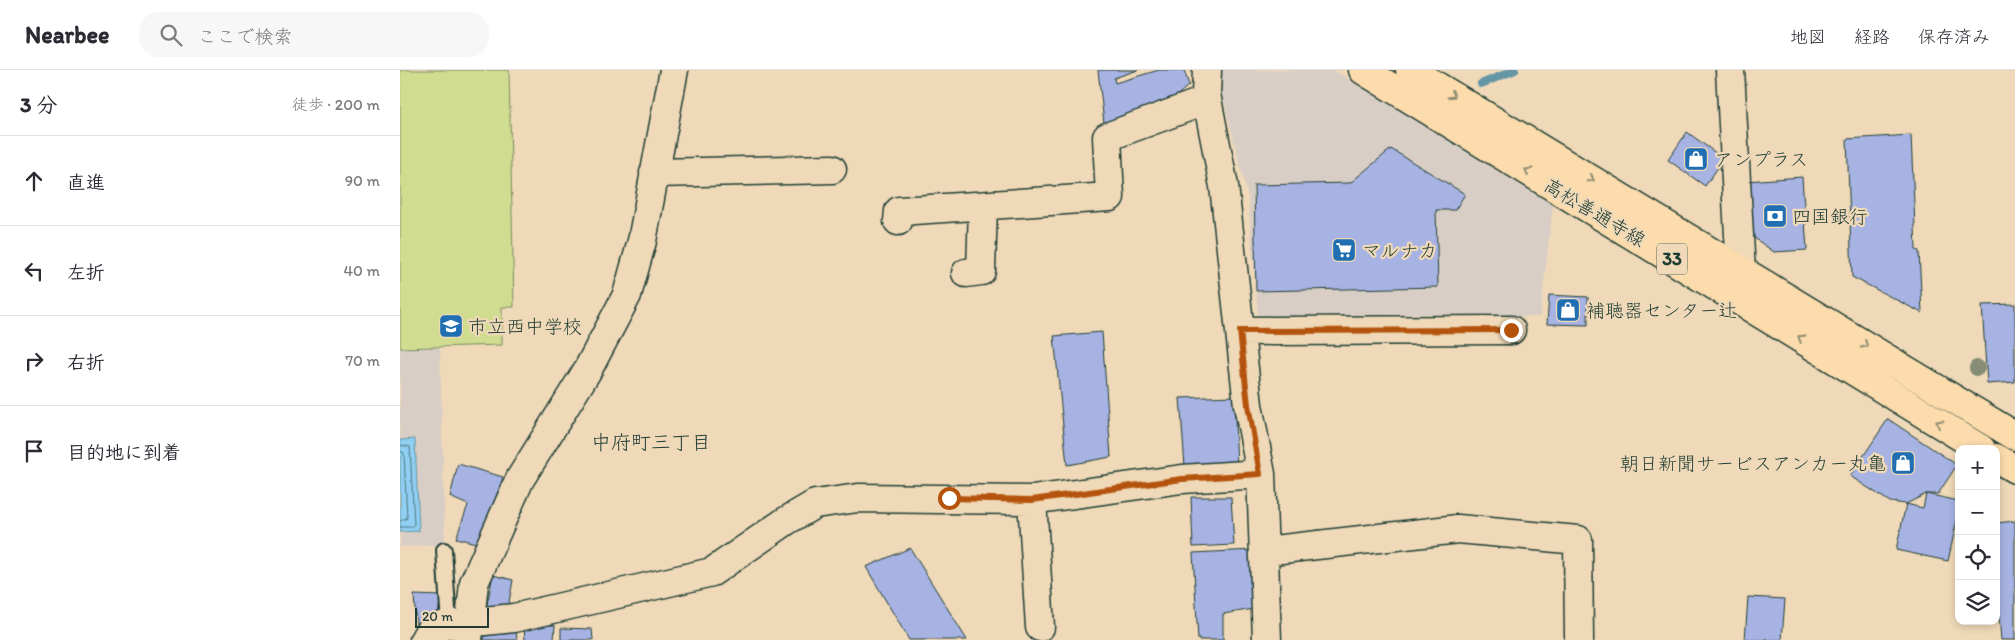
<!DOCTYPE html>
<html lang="ja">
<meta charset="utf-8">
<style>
:root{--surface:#fff;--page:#f7f7f7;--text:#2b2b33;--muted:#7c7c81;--line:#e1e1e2}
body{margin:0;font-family:Itim,"Klee One",sans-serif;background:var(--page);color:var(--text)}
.controls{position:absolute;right:15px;bottom:15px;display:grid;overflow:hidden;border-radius:10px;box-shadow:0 2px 8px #0003}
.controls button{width:45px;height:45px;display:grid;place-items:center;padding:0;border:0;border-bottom:1px solid var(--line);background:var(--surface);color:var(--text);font:25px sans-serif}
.scale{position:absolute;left:15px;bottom:12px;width:74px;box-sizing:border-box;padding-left:5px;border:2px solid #1f3d34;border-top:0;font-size:14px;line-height:18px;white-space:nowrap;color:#1f3d34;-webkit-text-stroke:4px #efd9b8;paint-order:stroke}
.stop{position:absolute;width:15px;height:15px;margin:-11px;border:4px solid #b45309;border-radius:50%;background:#fff}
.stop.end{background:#b45309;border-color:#fff;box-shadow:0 1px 5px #0008}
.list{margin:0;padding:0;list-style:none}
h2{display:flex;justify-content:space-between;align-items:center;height:65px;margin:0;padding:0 20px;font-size:21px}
h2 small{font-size:16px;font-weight:400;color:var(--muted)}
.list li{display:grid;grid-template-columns:32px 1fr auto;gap:15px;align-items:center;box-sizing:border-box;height:90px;padding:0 20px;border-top:1px solid var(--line)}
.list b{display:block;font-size:19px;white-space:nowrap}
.list em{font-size:16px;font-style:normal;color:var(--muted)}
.icon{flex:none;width:28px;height:28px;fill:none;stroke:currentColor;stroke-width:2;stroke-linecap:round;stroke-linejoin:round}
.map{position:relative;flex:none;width:1615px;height:570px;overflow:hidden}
header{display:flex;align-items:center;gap:30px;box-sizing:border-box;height:70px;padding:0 25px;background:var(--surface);border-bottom:1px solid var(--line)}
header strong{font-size:24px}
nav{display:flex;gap:28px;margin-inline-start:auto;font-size:18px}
.search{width:350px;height:45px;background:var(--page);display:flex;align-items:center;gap:12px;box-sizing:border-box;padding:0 18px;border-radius:20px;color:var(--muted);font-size:19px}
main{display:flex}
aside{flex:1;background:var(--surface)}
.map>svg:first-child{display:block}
.built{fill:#d9cec5}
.green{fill:#d0dc8f;stroke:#788c62}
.water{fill:#90cff1;stroke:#6395a5}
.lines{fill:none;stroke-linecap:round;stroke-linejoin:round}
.shore{stroke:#4c7780;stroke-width:1}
.stream{stroke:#6395a5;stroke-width:8}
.building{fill:#a7b3e3;stroke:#1f3d34}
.service-casing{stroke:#1f3d34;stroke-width:18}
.minor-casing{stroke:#1f3d34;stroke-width:31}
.primary-casing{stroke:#1f3d34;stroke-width:31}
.service{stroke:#efd9b8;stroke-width:14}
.minor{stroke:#efd9b8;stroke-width:28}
.primary{stroke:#fcdcac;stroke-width:28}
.tree{fill:#868c74}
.oneway{stroke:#8e8c70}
.route{stroke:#b45309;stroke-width:6}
.labels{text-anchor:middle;stroke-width:4.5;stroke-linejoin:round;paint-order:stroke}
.shield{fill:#efd9b8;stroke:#5d6c5c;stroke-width:1}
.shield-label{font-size:18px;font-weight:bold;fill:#1f3d34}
.poi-label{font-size:19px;fill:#1f3d34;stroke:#efd9b8;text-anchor:start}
.street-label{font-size:19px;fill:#1f3d34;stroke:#efd9b8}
.neighbourhood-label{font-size:20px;fill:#1f3d34;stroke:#efd9b8}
</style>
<header>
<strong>Nearbee</strong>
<div class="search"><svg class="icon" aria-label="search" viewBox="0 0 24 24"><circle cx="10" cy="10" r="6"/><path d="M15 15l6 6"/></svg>ここで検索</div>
<nav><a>地図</a><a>経路</a><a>保存済み</a></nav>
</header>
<main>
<aside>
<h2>3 分<small>徒歩 · 200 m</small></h2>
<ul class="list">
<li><svg class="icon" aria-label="ahead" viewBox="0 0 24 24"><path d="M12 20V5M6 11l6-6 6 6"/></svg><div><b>直進</b></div><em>90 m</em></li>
<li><svg class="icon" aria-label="left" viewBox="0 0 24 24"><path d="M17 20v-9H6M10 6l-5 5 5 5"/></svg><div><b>左折</b></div><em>40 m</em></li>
<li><svg class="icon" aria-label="right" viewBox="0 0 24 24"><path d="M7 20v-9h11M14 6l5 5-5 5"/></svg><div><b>右折</b></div><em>70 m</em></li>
<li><svg class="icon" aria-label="arrive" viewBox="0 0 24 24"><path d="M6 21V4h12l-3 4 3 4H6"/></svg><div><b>目的地に到着</b></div></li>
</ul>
</aside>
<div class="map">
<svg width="1615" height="570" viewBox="0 0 1615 570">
<rect width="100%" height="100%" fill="#efd9b8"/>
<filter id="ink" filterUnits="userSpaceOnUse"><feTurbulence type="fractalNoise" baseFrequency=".02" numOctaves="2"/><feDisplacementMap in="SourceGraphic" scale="10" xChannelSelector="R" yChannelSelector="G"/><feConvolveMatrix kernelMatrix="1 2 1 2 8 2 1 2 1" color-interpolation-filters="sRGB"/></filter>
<g filter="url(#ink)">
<path class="built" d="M0 0H109L114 237H102V275L40 277 45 475 0 477Z
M818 0H934L1153 135 1140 247 1026 244 858 246 848 127 818 8Z"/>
<path class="green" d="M0 0H109L114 237H102V275L0 278Z"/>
<path class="water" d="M15 369 19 461 0 462V370Z"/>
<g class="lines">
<path class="shore" d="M0 375 10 377 14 454 12 457H0
M0 381 4 383 7 448 0 451"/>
<path class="stream" d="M1081 14 1115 0"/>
</g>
<path class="building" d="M698 0H738L714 8 715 13 759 0H784L789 15 771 31 704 53Z
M1287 62 1324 89 1305 116 1268 90Z
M1511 65 1516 180 1519 181 1522 243 1452 207 1447 69Z
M991 79 1065 124 1055 140H1036L1038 217 856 221 854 115 950 113Z
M1402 107 1407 180 1374 182 1350 165 1346 111Z
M1149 225 1188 227V255L1147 254Z
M1615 234V312L1587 314 1582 235Z
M702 262 711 387 667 395 654 266Z
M834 326 837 397H785L780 328Z
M1488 349 1557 395 1538 424H1526L1506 434 1490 432 1450 406Z
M58 394 103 407 80 474 56 468 68 435 50 427Z
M1526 424 1559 431V441L1548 491 1496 480 1506 434 1523 438Z
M791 427H831L834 475 793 477Z
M1615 451V570H1601L1596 508V453Z
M510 478 567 570H509L466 497Z
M854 480V539L823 544V570H798L793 483Z
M93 505 113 510 107 543 85 544Z
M14 525 41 526 36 556 16 555Z
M1348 527 1385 529 1382 570H1345Z
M124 555H155L154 570H125Z
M116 558 117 570H84V561Z
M161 558 192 559 193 570H161Z"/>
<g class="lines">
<defs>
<path id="service" d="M44 480 49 554"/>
<path id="minor" d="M807 0 806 24 824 116 848 335 861 404 867 570
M1330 0 1342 221
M254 103 432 99
M498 151 499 141 710 127 707 67 807 30
M566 203 581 201 583 136
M840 261 1111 260
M632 430 640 557
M864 481 1058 459 1178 470 1179 570
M24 570 28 563 45 555 114 548 312 502 386 451 415 434 458 428 632 430 782 409 861 404
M68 570 74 513 120 409 187 301 227 225 242 171 274 0"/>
<path id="primary" d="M963 0 1581 379
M1010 0 1615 366
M1596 388 1615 399"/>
</defs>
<use href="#service" class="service-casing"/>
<use href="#minor" class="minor-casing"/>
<use href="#primary" class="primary-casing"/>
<use href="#service" class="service"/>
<use href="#minor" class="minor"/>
<use href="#primary" class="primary"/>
</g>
<circle class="tree" cx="1577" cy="298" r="8"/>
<defs><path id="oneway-chevron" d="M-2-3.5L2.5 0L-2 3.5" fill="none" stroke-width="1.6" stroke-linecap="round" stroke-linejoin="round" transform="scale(1.25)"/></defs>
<g class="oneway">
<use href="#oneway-chevron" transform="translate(1052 25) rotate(31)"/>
<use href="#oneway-chevron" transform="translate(1128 101) rotate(-149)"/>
<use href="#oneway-chevron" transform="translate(1191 109) rotate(31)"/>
<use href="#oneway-chevron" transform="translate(1401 268) rotate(-148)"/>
<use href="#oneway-chevron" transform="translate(1465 275) rotate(31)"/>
<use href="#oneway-chevron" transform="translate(1539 353) rotate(-149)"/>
</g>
</g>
<g class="lines" filter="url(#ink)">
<path class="route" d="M549 428 632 430 782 409 860 404 848 335 840 261 1111 260"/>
</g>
<defs>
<symbol id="shop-square" viewBox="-11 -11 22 22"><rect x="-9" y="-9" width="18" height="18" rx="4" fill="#1f6fb2" stroke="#efd9b8"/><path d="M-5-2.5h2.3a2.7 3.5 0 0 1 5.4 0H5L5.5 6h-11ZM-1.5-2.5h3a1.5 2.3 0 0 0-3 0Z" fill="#fff"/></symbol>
<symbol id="bank-square" viewBox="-11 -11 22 22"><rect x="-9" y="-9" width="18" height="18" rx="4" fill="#1f6fb2" stroke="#efd9b8"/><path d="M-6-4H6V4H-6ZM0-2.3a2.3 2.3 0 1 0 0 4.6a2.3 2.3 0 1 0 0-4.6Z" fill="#fff"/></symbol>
<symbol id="supermarket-square" viewBox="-11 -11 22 22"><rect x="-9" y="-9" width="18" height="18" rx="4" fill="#1f6fb2" stroke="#efd9b8"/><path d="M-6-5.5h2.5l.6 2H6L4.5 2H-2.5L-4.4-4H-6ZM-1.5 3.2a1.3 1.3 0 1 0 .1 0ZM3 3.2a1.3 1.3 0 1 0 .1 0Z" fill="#fff"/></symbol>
<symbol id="school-square" viewBox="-11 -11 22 22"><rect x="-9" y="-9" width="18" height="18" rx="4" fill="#1f6fb2" stroke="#efd9b8"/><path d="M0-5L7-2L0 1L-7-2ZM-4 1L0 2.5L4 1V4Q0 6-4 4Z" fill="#fff"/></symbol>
</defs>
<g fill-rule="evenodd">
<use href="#shop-square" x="1282" y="75" width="28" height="28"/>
<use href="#bank-square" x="1361" y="132" width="28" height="28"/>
<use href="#supermarket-square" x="930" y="166" width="28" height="28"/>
<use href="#shop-square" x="1154" y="226" width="28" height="28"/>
<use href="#school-square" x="37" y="242" width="28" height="28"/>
<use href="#shop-square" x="1489" y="379" width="28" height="28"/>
</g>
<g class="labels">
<rect class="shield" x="1257" y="173.5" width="30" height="31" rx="4"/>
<g class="shield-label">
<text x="1272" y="195">33</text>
</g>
<g class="poi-label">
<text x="1314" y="96">アンプラス</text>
<text x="1392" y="153">四国銀行</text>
<text x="962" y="187">マルナカ</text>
<text x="1186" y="247">補聴器センター辻</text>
<text x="68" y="263">市立西中学校</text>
<text x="1486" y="400" text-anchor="end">朝日新聞サービスアンカー丸亀</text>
</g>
<g class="street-label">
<text transform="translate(1195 142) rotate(31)" y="7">高松善通寺線</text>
</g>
<g class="neighbourhood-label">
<text x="251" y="379">中府町三丁目</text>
</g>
</g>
</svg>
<div class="controls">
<button>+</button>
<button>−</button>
<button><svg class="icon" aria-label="locate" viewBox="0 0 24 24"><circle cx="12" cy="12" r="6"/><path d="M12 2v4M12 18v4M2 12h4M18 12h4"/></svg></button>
<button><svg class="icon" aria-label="layers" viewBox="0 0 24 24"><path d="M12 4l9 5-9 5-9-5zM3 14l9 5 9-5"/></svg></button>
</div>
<div class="scale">20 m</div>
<div class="stop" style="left:549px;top:428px"></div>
<div class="stop end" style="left:1111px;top:260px"></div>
</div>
</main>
